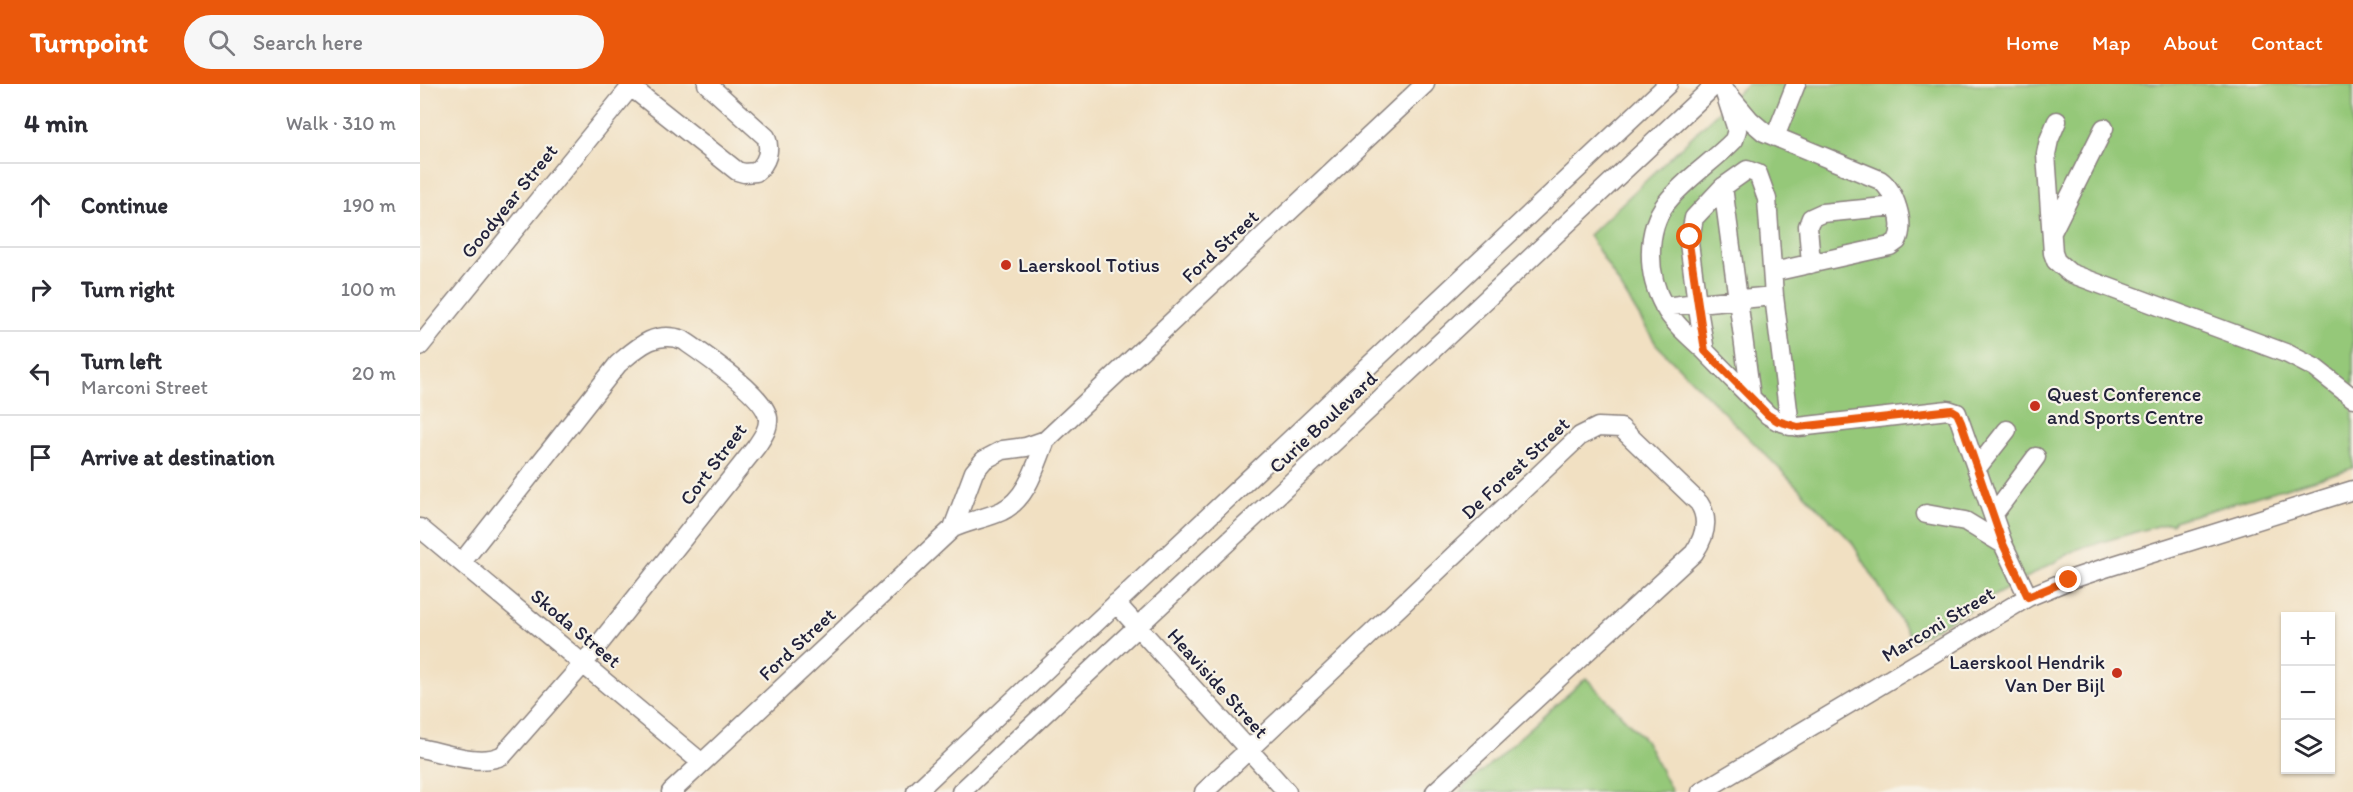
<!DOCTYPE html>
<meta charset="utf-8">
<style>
:root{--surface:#fff;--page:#f7f7f7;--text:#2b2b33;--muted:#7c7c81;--line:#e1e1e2;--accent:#ea580c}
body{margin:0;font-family:Itim,sans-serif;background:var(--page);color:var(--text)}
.controls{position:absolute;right:18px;bottom:18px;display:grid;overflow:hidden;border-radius:0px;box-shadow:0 2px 4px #0004}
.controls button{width:54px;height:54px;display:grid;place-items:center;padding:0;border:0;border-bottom:2px solid var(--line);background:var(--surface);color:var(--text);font:30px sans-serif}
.stop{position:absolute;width:18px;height:18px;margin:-14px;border:4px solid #ea580c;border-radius:50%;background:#fff}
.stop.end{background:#ea580c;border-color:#fff;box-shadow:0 2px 6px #0008}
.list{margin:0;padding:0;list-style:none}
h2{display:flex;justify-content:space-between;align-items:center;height:78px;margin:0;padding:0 24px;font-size:26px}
h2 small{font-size:20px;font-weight:400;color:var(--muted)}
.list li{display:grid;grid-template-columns:39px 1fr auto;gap:18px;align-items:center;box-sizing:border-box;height:84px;padding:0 24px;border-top:2px solid var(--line)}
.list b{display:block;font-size:22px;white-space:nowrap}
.list p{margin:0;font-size:20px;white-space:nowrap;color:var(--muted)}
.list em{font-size:20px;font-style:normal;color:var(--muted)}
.icon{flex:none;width:33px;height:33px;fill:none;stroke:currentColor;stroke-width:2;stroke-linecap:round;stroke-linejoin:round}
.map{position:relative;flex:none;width:1933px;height:708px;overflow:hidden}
header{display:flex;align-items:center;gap:36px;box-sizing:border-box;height:84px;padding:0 30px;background:var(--accent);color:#fff}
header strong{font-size:28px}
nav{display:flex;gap:33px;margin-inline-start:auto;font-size:21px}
.search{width:420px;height:54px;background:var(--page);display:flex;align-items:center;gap:15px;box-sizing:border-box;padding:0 21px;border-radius:33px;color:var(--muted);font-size:22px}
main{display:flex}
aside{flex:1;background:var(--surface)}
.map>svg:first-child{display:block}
.green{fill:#95c879;stroke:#5c755a;stroke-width:1.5}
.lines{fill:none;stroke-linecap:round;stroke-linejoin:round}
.minor-casing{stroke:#8a817e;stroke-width:21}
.minor{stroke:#fff;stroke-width:18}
.route{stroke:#ea580c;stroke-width:8}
.poi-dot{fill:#c8321e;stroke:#f7f3e8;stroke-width:2}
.labels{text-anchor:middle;stroke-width:4.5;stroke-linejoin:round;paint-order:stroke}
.street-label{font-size:20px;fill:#22223b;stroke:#f7f3e8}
.poi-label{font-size:20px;fill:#22223b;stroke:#f7f3e8;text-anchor:start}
</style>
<header>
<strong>Turnpoint</strong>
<div class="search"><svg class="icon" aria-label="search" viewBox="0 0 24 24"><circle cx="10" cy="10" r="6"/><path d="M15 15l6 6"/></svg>Search here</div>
<nav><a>Home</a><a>Map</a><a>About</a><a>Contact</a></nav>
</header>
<main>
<aside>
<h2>4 min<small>Walk · 310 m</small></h2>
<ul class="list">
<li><svg class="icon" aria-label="ahead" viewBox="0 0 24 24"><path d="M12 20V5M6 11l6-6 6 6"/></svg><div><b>Continue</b></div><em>190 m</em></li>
<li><svg class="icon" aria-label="right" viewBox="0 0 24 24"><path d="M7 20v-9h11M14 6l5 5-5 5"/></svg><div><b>Turn right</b></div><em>100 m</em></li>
<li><svg class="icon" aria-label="left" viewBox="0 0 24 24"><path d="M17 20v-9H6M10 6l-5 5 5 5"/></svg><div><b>Turn left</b><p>Marconi Street</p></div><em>20 m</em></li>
<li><svg class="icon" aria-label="arrive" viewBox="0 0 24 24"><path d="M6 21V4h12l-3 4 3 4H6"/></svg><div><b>Arrive at destination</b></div></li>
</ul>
</aside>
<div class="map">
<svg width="1933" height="708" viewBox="0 0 1933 708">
<rect width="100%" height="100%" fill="#f7f3e8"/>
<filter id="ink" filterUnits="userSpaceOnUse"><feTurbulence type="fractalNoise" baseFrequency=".0167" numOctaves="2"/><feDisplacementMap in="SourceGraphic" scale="12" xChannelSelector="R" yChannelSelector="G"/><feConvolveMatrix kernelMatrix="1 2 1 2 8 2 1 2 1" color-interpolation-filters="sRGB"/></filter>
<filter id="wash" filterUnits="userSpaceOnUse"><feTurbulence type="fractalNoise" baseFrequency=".008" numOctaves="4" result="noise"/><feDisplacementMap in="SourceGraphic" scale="24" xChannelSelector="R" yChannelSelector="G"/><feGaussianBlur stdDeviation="1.35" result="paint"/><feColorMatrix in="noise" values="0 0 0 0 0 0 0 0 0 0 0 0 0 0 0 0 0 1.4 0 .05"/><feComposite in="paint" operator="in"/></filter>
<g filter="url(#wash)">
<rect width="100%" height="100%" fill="#f1e0c2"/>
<path class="green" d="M1327 0H1933V384L1754 437 1752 440 1747 439 1658 465 1493 557 1431 457 1236 260 1169 151Z
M1166 594 1225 656 1252 708H1039Z"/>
</g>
<g filter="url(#ink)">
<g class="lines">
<defs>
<path id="minor" d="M211 3 317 87 324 89 336 88C347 79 351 66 346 53L287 0
M1304 6 1317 46 1314 56C1293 78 1266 94 1247 118 1225 146 1227 192 1244 222 1253 239 1270 253 1284 266 1305 288 1327 309 1348 331L1358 337 1378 343 1528 326 1537 329 1583 460 1608 513
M1308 10 1330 36 1344 48 1460 96C1475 107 1486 140 1477 157L1470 162 1353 188
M1637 37 1629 56 1626 70 1633 169 1636 177 1650 189 1868 270 1895 284 1933 314
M1355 53 1376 0
M1303 103 1331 313
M1632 148 1684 44
M1391 180 1388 142 1391 134 1402 129 1476 122
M1354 212 1277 219 1269 159 1274 134 1303 103 1327 86 1338 90 1347 115 1354 212 1370 342
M1244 223 1277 219 1285 267
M0 262 213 0
M1557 384 1587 346
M1506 430 1545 437 1583 460
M1573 431 1616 373
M0 444 282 679
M533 444C549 437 567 434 582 427 608 414 616 380 626 356
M696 519 867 708
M0 664C25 669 60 683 83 671L164 579 336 363C342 354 349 345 348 334 345 311 283 270 263 256 235 246 218 263 198 280L42 478
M251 708 533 444 554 388 564 376 583 366 606 363 626 356 1005 0
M496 708 1248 0
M541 708 1296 0
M784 708 1160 352 1178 343 1201 344 1279 419C1290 436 1285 453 1274 469L1015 708
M1281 708 1608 513 1649 496 1685 484 1933 406"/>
</defs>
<use href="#minor" class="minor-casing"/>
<use href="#minor" class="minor"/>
</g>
</g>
<g class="lines" filter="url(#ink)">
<path class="route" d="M1270 153 1269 159 1285 267 1348 331 1358 337 1378 343 1532 326 1537 329 1541 338 1583 460 1608 513 1649 496"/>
</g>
<g class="poi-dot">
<circle cx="586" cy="181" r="6"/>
<circle cx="1615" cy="322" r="6"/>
<circle cx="1697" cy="589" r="6"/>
</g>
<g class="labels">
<g class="street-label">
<text transform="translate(89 117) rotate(-51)" y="7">Goodyear Street</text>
<text transform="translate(800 162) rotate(-43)" y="7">Ford Street</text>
<text transform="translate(903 338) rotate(-43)" y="7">Curie Boulevard</text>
<text transform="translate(293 380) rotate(-53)" y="7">Cort Street</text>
<text transform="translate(1095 384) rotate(-43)" y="7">De Forest Street</text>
<text transform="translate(1518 540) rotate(-31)" y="7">Marconi Street</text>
<text transform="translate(156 544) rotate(40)" y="7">Skoda Street</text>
<text transform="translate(377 560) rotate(-43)" y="7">Ford Street</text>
<text transform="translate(798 599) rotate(48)" y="7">Heaviside Street</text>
</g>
<g class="poi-label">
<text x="598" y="188">Laerskool Totius</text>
<text x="1627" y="317">Quest Conference<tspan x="1627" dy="23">and Sports Centre</tspan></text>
<text x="1685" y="585" text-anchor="end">Laerskool Hendrik<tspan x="1685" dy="23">Van Der Bijl</tspan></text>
</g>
</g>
</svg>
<div class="controls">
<button>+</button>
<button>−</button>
<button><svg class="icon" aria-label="layers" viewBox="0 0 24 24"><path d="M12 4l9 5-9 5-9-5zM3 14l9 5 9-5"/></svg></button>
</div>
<div class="stop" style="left:1270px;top:153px"></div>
<div class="stop end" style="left:1649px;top:496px"></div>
</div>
</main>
